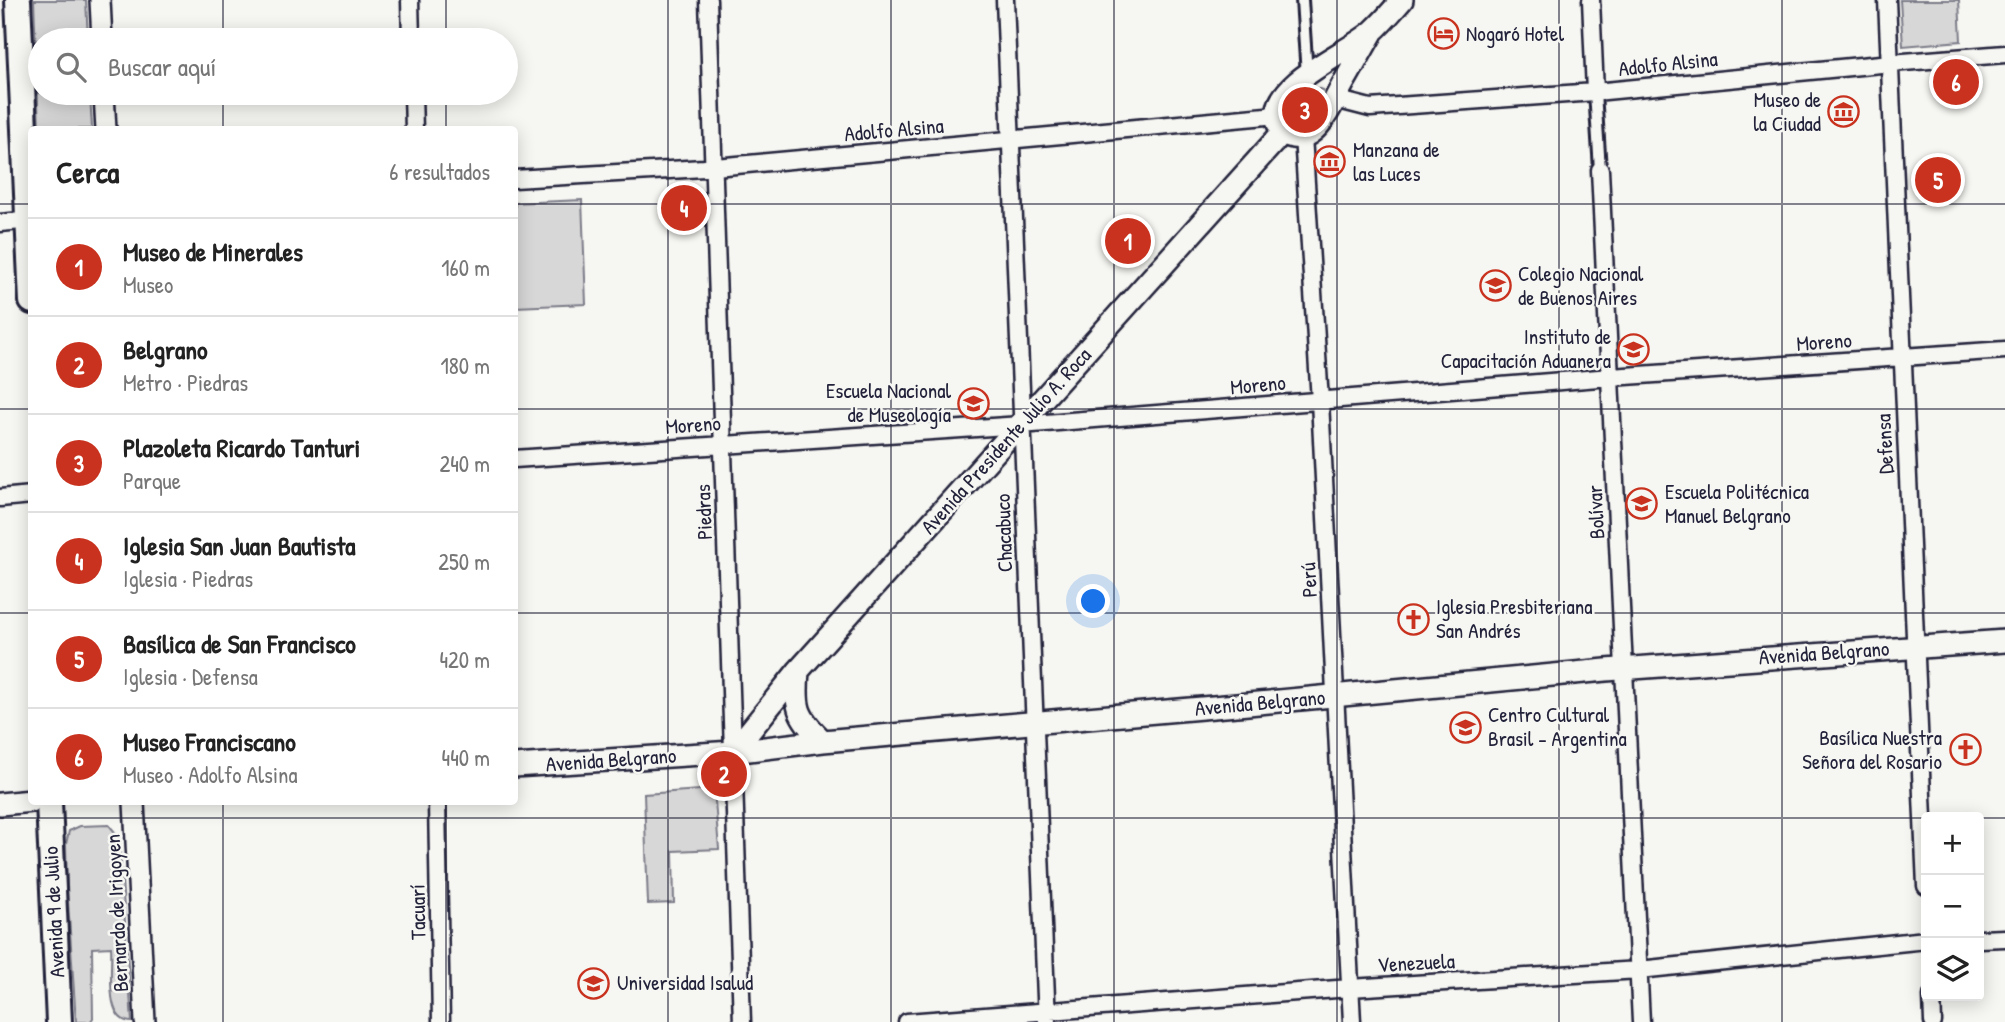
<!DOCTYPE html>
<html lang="es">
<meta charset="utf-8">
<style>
:root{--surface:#fff;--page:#f2f2f2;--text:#222;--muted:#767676;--line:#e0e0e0;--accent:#c8321e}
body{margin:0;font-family:"Patrick Hand",sans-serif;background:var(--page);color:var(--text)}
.controls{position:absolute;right:21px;bottom:21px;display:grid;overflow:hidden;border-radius:7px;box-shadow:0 4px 18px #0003}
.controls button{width:63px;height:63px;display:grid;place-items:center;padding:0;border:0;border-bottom:2px solid var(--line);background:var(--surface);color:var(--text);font:35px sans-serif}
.you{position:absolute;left:1094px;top:602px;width:24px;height:24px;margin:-18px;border:5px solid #fff;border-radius:50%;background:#1a73e8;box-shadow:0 0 0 10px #1a73e833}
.badge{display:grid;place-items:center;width:46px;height:46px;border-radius:50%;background:var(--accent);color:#fff;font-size:23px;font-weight:700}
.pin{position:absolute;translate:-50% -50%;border:4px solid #fff;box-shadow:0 2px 7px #0006}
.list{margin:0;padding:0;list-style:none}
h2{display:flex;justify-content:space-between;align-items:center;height:91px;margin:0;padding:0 28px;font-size:30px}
h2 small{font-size:23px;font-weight:400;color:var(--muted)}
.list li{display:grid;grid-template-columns:46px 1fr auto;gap:21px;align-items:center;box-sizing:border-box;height:98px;padding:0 28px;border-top:2px solid var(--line)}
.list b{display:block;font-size:26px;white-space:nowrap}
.list p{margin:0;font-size:23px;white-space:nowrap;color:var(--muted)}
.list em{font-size:23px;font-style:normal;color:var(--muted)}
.icon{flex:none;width:38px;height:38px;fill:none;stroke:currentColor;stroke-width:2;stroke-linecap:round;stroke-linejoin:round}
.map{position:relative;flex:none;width:2005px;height:1022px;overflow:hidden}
.search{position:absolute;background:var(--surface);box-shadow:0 4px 18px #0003;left:28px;top:28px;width:490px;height:77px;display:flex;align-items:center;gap:18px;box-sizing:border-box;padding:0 24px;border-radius:38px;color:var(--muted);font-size:26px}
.panel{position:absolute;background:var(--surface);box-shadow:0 4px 18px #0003;left:28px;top:126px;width:490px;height:679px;border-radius:7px}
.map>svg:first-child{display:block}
.green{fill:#d7d7d7;stroke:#7c7c89;stroke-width:2}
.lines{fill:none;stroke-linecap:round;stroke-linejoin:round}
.pedestrian-casing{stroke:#22223b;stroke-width:16}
.minor-casing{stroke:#22223b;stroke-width:21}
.tertiary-casing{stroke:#22223b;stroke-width:24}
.secondary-casing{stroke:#22223b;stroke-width:26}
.trunk-casing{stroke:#22223b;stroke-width:30}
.pedestrian{stroke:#f6f6f2;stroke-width:10}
.minor{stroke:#f6f6f2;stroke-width:16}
.tertiary{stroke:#f6f6f2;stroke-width:19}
.secondary{stroke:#f6f6f2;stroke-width:21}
.trunk{stroke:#f6f6f2;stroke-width:24}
.grid{fill:none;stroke:#22223b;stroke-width:2;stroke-opacity:0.55}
.labels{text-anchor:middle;stroke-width:5;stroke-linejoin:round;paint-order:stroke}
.poi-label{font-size:21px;fill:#22223b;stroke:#f6f6f2;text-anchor:start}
.street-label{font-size:21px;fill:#22223b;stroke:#f6f6f2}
</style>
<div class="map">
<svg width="2005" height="1022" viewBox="0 0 2005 1022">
<rect width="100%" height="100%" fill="#f6f6f2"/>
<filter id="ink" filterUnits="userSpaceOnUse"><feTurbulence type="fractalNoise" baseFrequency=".0143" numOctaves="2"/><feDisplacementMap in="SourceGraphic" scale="14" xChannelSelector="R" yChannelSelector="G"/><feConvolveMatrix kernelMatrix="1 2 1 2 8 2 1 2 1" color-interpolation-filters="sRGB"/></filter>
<g filter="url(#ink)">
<path class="green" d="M34 0H86L88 40H40V93H90L92 129H39Z
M1900 0H1959L1961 41 1903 46Z
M1310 87 1323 90 1328 98V105L1297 133 1282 116 1297 95Z
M582 200 586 304 515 307V203Z
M714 789 719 849 673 851 674 903 648 904 644 794Z
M109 825 119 837 132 1022C103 1022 113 965 111 947L92 948 93 1018 90 1022H76L67 886 66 844 69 831 80 826Z"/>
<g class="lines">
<defs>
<path id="pedestrian" d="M1302 0 1307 75
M1595 92 1600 170"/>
<path id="minor" d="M410 0 411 40
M708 0 742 1022
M1005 0 1047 1022
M1591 0 1595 92
M1887 0 1926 886
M413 93 414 130
M1335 99 1370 108 1595 92 1891 63 2005 54
M1303 136 1320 401 1352 1022
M1600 170 1641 1022
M514 179 704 168 1277 115
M0 223 32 220
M514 459 1021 425 1611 377 2005 350
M0 498 32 495
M437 802 441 1022
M1979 939 2005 938
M1932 996 1933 1022
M907 1022 1350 988 1639 970 1926 940"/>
<path id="tertiary" d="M100 0 102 40
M104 93 106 130
M134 802 145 1022"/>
<path id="secondary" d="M1372 33C1362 50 1353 67 1343 84 1333 102 1316 146 1289 136 1282 133 1278 127 1277 119 1273 81 1349 53 1373 31 1383 22 1393 10 1402 0
M798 671C795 706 796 716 823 741
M733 752 798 671 1283 132
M514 766 733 752 823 741 1248 704 1606 670 2005 641
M0 804 32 801"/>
<path id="trunk" d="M18 0 32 301
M49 802 59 1022"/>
</defs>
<use href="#pedestrian" class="pedestrian-casing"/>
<use href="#minor" class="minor-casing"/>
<use href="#tertiary" class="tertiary-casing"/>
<use href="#secondary" class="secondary-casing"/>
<use href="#trunk" class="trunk-casing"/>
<use href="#pedestrian" class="pedestrian"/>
<use href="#minor" class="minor"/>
<use href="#tertiary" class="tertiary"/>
<use href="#secondary" class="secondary"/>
<use href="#trunk" class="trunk"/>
</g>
</g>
<path class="grid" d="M223 0V40M446 0V40M668 0V1022M891 0V1022M1114 0V1022M1337 0V1022M1559 0V1022M1782 0V1022M223 93V130M446 93V130M0 204H32M514 204H2005M0 409H32M514 409H2005M0 613H32M514 613H2005M223 802V1022M446 802V1022M0 818H1926M1979 818H2005"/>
<defs>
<symbol id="hotel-ring" viewBox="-11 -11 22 22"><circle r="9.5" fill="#f6f6f2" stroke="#c8321e" stroke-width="1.5"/><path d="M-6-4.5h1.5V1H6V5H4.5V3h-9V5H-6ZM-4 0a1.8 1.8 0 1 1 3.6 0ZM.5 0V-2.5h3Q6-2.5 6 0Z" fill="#c8321e"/></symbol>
<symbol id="museum-ring" viewBox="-11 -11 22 22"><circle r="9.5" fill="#f6f6f2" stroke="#c8321e" stroke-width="1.5"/><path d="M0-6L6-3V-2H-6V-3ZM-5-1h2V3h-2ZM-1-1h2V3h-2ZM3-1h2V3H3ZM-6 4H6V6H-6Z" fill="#c8321e"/></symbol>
<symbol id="school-ring" viewBox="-11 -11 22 22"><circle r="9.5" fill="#f6f6f2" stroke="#c8321e" stroke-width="1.5"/><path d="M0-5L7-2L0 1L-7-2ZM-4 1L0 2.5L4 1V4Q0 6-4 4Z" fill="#c8321e"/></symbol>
<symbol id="university-ring" viewBox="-11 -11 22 22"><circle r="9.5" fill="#f6f6f2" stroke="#c8321e" stroke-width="1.5"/><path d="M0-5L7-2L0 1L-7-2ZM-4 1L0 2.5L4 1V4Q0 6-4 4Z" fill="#c8321e"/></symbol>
<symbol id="church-ring" viewBox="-11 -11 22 22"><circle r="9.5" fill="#f6f6f2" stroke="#c8321e" stroke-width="1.5"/><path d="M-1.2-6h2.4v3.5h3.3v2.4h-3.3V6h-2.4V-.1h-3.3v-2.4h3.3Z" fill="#c8321e"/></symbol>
</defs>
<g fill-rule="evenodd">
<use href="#hotel-ring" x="1426" y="16" width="35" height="35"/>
<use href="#museum-ring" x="1826" y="94" width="35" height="35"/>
<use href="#museum-ring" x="1312" y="144" width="35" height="35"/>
<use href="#school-ring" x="1478" y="268" width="35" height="35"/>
<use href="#university-ring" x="1616" y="332" width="35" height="35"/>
<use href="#university-ring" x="956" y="386" width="35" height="35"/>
<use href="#school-ring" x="1624" y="486" width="35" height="35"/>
<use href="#church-ring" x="1396" y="602" width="35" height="35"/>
<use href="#university-ring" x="1448" y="710" width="35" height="35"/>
<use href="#church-ring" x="1948" y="732" width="35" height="35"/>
<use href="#university-ring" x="576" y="966" width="35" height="35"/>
</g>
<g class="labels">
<g class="poi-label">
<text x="1466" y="41">Nogaró Hotel</text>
<text x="1821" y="107" text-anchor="end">Museo de<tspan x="1821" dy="24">la Ciudad</tspan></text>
<text x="1353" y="157">Manzana de<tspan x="1353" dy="24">las Luces</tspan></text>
<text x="1518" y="281">Colegio Nacional<tspan x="1518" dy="24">de Buenos Aires</tspan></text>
<text x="1611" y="344" text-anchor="end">Instituto de<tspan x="1611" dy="24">Capacitación Aduanera</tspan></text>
<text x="951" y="398" text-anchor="end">Escuela Nacional<tspan x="951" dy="24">de Museología</tspan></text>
<text x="1665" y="499">Escuela Politécnica<tspan x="1665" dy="24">Manuel Belgrano</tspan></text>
<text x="1436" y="614">Iglesia Presbiteriana<tspan x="1436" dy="24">San Andrés</tspan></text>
<text x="1488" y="722">Centro Cultural<tspan x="1488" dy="24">Brasil - Argentina</tspan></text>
<text x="1942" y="745" text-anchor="end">Basílica Nuestra<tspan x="1942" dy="24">Señora del Rosario</tspan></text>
<text x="617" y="990">Universidad Isalud</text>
</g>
<g class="street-label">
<text transform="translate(1668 64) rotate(-6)" y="7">Adolfo Alsina</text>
<text transform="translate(894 130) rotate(-5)" y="7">Adolfo Alsina</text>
<text transform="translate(1824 342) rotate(-4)" y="7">Moreno</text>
<text transform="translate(1258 385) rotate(-5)" y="7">Moreno</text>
<text transform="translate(693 425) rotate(-4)" y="7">Moreno</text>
<text transform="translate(1006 441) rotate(-48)" y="7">Avenida Presidente Julio A. Roca</text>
<text transform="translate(1885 444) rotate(-93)" y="7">Defensa</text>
<text transform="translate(704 512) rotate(-92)" y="7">Piedras</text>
<text transform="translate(1596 512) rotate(-93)" y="7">Bolívar</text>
<text transform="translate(1004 533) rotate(-92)" y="7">Chacabuco</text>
<text transform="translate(1309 580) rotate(-93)" y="7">Perú</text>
<text transform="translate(1824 653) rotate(-4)" y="7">Avenida Belgrano</text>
<text transform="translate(1260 703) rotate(-5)" y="7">Avenida Belgrano</text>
<text transform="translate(611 760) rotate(-4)" y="7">Avenida Belgrano</text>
<text transform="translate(54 912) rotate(-93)" y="7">Avenida 9 de Julio</text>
<text transform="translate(418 912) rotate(-91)" y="7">Tacuarí</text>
<text transform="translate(117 913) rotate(-93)" y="7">Bernardo de Irigoyen</text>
<text transform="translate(1416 963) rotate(-3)" y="7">Venezuela</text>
</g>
</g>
</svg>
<div class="controls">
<button>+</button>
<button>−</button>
<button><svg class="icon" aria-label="layers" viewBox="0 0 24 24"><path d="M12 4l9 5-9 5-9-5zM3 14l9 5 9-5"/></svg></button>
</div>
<div class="you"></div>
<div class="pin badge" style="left:1128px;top:241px">1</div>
<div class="pin badge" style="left:724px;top:774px">2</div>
<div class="pin badge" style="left:1305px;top:110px">3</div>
<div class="pin badge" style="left:684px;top:208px">4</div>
<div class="pin badge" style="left:1938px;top:180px">5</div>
<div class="pin badge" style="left:1956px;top:82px">6</div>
<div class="search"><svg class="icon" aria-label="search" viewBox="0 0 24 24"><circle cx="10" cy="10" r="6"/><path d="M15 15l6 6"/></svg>Buscar aquí</div>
<section class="panel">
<h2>Cerca<small>6 resultados</small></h2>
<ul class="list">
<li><span class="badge">1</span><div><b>Museo de Minerales</b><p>Museo</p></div><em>160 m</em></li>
<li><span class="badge">2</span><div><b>Belgrano</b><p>Metro · Piedras</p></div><em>180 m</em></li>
<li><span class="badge">3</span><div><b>Plazoleta Ricardo Tanturi</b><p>Parque</p></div><em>240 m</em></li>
<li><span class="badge">4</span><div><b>Iglesia San Juan Bautista</b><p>Iglesia · Piedras</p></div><em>250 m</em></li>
<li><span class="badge">5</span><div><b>Basílica de San Francisco</b><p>Iglesia · Defensa</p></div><em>420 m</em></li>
<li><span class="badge">6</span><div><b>Museo Franciscano</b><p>Museo · Adolfo Alsina</p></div><em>440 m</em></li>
</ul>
</section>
</div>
